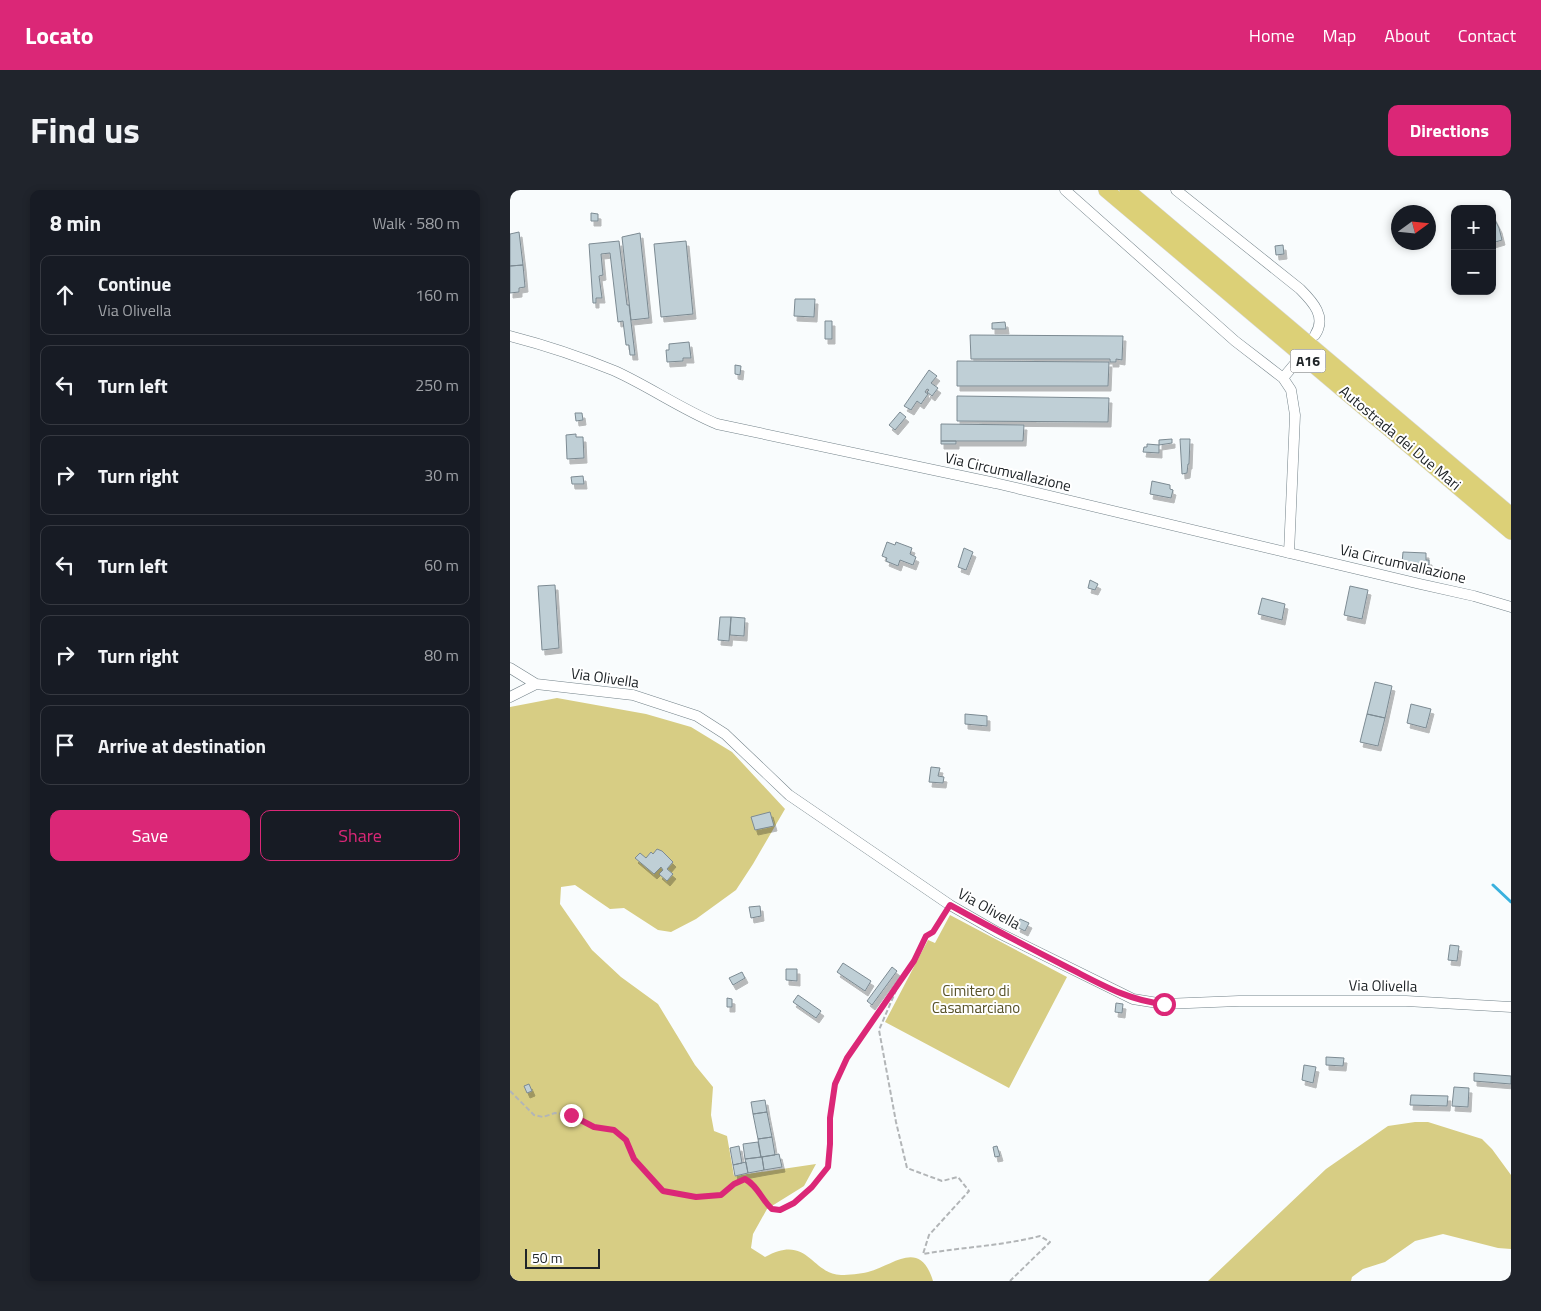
<!DOCTYPE html>
<meta charset="utf-8">
<style>
:root{--surface:#171b24;--page:#20242c;--text:#f1f3f6;--muted:#9ea1a6;--line:#363941;--accent:#db2777}
body{margin:0;font-family:"Titillium Web",sans-serif;background:var(--page);color:var(--text)}
.controls{position:absolute;right:15px;top:15px;display:grid;overflow:hidden;border-radius:10px;box-shadow:0 2px 8px #0003}
.controls button{width:45px;height:45px;display:grid;place-items:center;padding:0;border:0;border-bottom:1px solid var(--line);background:var(--surface);color:var(--text);font:25px sans-serif}
.compass{position:absolute;left:881px;top:15px;width:45px;height:45px;border-radius:50%;background:var(--surface);box-shadow:0 2px 8px #0003;rotate:75deg}
.scale{position:absolute;left:15px;bottom:12px;width:75px;box-sizing:border-box;padding-left:5px;border:2px solid #202528;border-top:0;font-size:14px;line-height:18px;white-space:nowrap;color:#202528;-webkit-text-stroke:4px #fff;paint-order:stroke}
.stop{position:absolute;width:15px;height:15px;margin:-11px;border:4px solid #db2777;border-radius:50%;background:#fff}
.stop.end{background:#db2777;border-color:#fff;box-shadow:0 1px 5px #0008}
.list{margin:0;padding:0;list-style:none}
h2{display:flex;justify-content:space-between;align-items:center;height:65px;margin:0;padding:0 20px;font-size:21px}
h2 small{font-size:16px;font-weight:400;color:var(--muted)}
.list li{display:grid;grid-template-columns:32px 1fr auto;gap:15px;align-items:center;box-sizing:border-box;height:80px;margin:0 10px 10px;padding:0 10px;border:1px solid var(--line);border-radius:10px}
.list b{display:block;font-size:19px;white-space:nowrap}
.list p{margin:0;font-size:16px;white-space:nowrap;color:var(--muted)}
.list em{font-size:16px;font-style:normal;color:var(--muted)}
.actions{display:flex;gap:10px;padding:15px 20px}
.actions a{flex:1;padding:11px 0;border:1px solid var(--accent);border-radius:10px;text-align:center;font-size:18px;color:var(--accent)}
.actions .main{background:var(--accent);color:#fff}
.icon{flex:none;width:28px;height:28px;fill:none;stroke:currentColor;stroke-width:2;stroke-linecap:round;stroke-linejoin:round}
.map{position:relative;flex:none;width:1001px;height:1091px;overflow:hidden;border-radius:10px}
header{display:flex;align-items:center;gap:30px;box-sizing:border-box;height:70px;padding:0 25px;background:var(--accent);color:#fff}
header strong{font-size:24px}
nav{display:flex;gap:28px;margin-inline-start:auto;font-size:18px}
.intro{display:flex;align-items:center;justify-content:space-between;box-sizing:border-box;height:120px;padding:0 30px}
h1{margin:0;font-size:35px}
.button{padding:12px 22px;border-radius:10px;background:var(--accent);color:#fff;font-size:18px;font-weight:700}
main{display:flex;gap:30px;padding:0 30px}
aside{flex:1;background:var(--surface);border-radius:10px;box-shadow:0 2px 8px #0003}
.map>svg:first-child{display:block}
.green{fill:#d7cd84}
.lines{fill:none;stroke-linecap:round;stroke-linejoin:round}
.stream{stroke:#3ab1de;stroke-width:3}
.building{fill:#bfcfd6;stroke:#7c8a92;filter:url(#shadow)}
.minor-casing{stroke:#738289;stroke-width:11}
.highway-casing{stroke:#d7d8d8;stroke-width:16}
.path{stroke:#b2b5b7;stroke-width:2;stroke-dasharray:5 2.5;stroke-linecap:butt}
.minor{stroke:#fff;stroke-width:10}
.highway{stroke:#dcd077;stroke-width:15}
.route{stroke:#db2777;stroke-width:6}
.labels{text-anchor:middle;stroke-width:4;stroke-linejoin:round;paint-order:stroke}
.shield{fill:#fff;stroke:#636668;stroke-width:1}
.shield-label{font-size:14px;font-weight:bold;fill:#202528}
.street-label{font-size:15px;fill:#202528;stroke:#fff}
.park-label{font-size:15px;fill:#565027;stroke:#fff}
</style>
<header>
<strong>Locato</strong>
<nav><a>Home</a><a>Map</a><a>About</a><a>Contact</a></nav>
</header>
<div class="intro"><h1>Find us</h1><a class="button">Directions</a></div>
<main>
<aside>
<h2>8 min<small>Walk · 580 m</small></h2>
<ul class="list">
<li><svg class="icon" aria-label="ahead" viewBox="0 0 24 24"><path d="M12 20V5M6 11l6-6 6 6"/></svg><div><b>Continue</b><p>Via Olivella</p></div><em>160 m</em></li>
<li><svg class="icon" aria-label="left" viewBox="0 0 24 24"><path d="M17 20v-9H6M10 6l-5 5 5 5"/></svg><div><b>Turn left</b></div><em>250 m</em></li>
<li><svg class="icon" aria-label="right" viewBox="0 0 24 24"><path d="M7 20v-9h11M14 6l5 5-5 5"/></svg><div><b>Turn right</b></div><em>30 m</em></li>
<li><svg class="icon" aria-label="left" viewBox="0 0 24 24"><path d="M17 20v-9H6M10 6l-5 5 5 5"/></svg><div><b>Turn left</b></div><em>60 m</em></li>
<li><svg class="icon" aria-label="right" viewBox="0 0 24 24"><path d="M7 20v-9h11M14 6l5 5-5 5"/></svg><div><b>Turn right</b></div><em>80 m</em></li>
<li><svg class="icon" aria-label="arrive" viewBox="0 0 24 24"><path d="M6 21V4h12l-3 4 3 4H6"/></svg><div><b>Arrive at destination</b></div></li>
</ul>
<div class="actions"><a class="main">Save</a><a>Share</a></div>
</aside>
<div class="map">
<svg width="1001" height="1091" viewBox="0 0 1001 1091">
<defs>
<filter id="shadow"><feDropShadow dx="3" dy="5" stdDeviation="0" flood-color="#0004"/></filter>
</defs>
<rect width="100%" height="100%" fill="#f9fcfd"/>
<path class="green" d="M47 508 136 524 181 537 222 562 275 619 243 674 226 700 186 729 161 742 148 740 114 718 100 719 65 695 51 697 50 714 82 760 111 787 148 814 185 875 203 897 201 925 204 941 217 946 224 986 306 974 294 996 257 1019 243 1044 241 1058 255 1067C298 1043 301 1084 331 1085 339 1085 350 1084 358 1082 384 1075 410 1048 423 1091H0V517Z
M440 725 557 787 499 898 375 832 418 750 425 753Z
M905 932H918L972 949 982 959 1001 985V1059L988 1058 933 1044 905 1051 875 1072 853 1079 842 1087 841 1091H698L816 979 878 936Z"/>
<g class="lines">
<path class="stream" d="M983 695 1001 712"/>
</g>
<path class="building" d="M81 23 88 24V31H81Z
M982 24 989 38 992 50 982 53Z
M9 42 13 75 0 76V44Z
M130 43 139 128 121 130 112 47Z
M109 51 117 115H119L125 165H120L119 155H116L113 131 108 132 100 63 91 64 93 85 89 86 92 108H86V113H83L79 54Z
M176 51 183 124 151 127 144 54Z
M773 55 774 64 766 65 765 56Z
M13 75 15 97 9 98V102L0 103V76Z
M285 109H305L304 127 284 126Z
M315 131H322V149H315Z
M495 132 496 139H482V133Z
M460 145 613 146 612 170 606 169V172H600V169H461Z
M179 152 181 168H173V171L157 172 156 160H159V154Z
M447 171 599 172 598 196H447Z
M225 175 231 176 230 185 225 184Z
M419 180 427 186 421 193 428 198 422 206 417 202 419 200 417 199 415 202 418 204 411 214 407 211 401 220 394 216Z
M447 206 599 208 598 232 447 231Z
M390 222 396 227 385 240 379 235Z
M65 223H72L73 230 66 231Z
M431 234 514 235 513 251H431Z
M66 244V247H73L74 268 57 269 56 245Z
M662 249V253L649 255V250Z
M670 249H680L679 274H678L677 283 672 284Z
M431 251H446V254H431Z
M637 254 649 255V263L633 262 634 257H637Z
M73 286 74 294H62L61 287Z
M642 291 660 295V299L663 300 661 308 640 304Z
M377 352 385 355 386 352 402 358 400 364 406 367 403 375 390 370 388 376 376 371 377 368 372 366Z
M454 358 463 362 456 380 448 377Z
M893 362 916 363V370H919V375L892 373Z
M580 390 588 394 585 400 578 398Z
M45 395 49 458 32 460 28 396Z
M840 396 858 400 852 429 834 425Z
M752 408 775 414 772 430 748 424Z
M210 427H221L219 451 208 450Z
M221 427 235 428 234 446 220 445Z
M865 492 882 496 875 528 857 524Z
M901 514 921 519 916 538 897 533Z
M455 524 477 526V536L455 534Z
M857 524 875 528 868 556 850 552Z
M421 577 430 578 428 586 434 587 433 593 419 592Z
M260 622 264 636 245 640 241 627Z
M147 659 152 661 163 672 157 679 163 684 157 691 149 684 153 680 151 677 144 684 125 668 130 663 136 668 141 662 143 664Z
M250 716 251 726 241 728 239 717Z
M510 729 519 733 515 741 507 737Z
M940 755 949 756 947 771 938 770Z
M333 773 361 791 355 801 327 782Z
M382 777 387 781 362 815 357 811Z
M276 779H287V791L276 790Z
M232 782 235 788 223 795 219 788Z
M288 805 311 821 306 828 283 812Z
M217 808 222 809V817H217Z
M606 813 613 814 612 823 605 822Z
M816 867 834 868 833 876 816 875Z
M794 875 806 877 803 893 792 890Z
M964 883 1001 886V894L964 891Z
M19 894 22 901 17 903 14 896Z
M944 897 959 898 958 917 942 916Z
M901 905 938 906 937 916 900 915Z
M255 910 257 922 243 924 241 912Z
M257 922 262 947 248 949 243 924Z
M262 947 265 965 251 967 248 949Z
M248 952 251 967 235 969 233 954Z
M229 956 232 973 223 975 220 958Z
M487 956 490 966 485 967 483 957Z
M269 964 272 977 254 980 252 967Z
M252 967 254 980 238 983 235 969Z
M236 972 238 983 225 986 223 975Z"/>
<g class="lines">
<defs>
<path id="minor" d="M555 0 725 151 773 188 781 200 785 225 779 363
M666 0 790 99C803 112 817 127 805 145
M0 146C35 155 71 167 105 181 140 197 171 219 207 234L485 293 910 394 964 406 1001 417
M773 188 788 170
M0 478 26 494 123 505 187 526 215 544 279 605 440 715 487 742 623 809 654 814 729 811H896L1001 817
M0 507 26 494"/>
<path id="highway" d="M596 0 1001 342
M617 0 1001 325"/>
</defs>
<use href="#minor" class="minor-casing"/>
<use href="#highway" class="highway-casing"/>
<path class="path" d="M434 724 423 741 416 746 404 771 387 798 369 840 386 932 397 978 432 991 448 987 459 1001 419 1045 413 1064C452 1057 492 1056 530 1046L540 1052 500 1091
M0 901 24 925 33 927 45 923 61 925 83 937 103 940 116 950 125 969 153 1001 186 1007 211 1005 224 994 235 989C248 996 251 1008 262 1019L271 1020 284 1013 302 997 318 977 320 954V928L325 894 337 868 384 801"/>
<use href="#minor" class="minor"/>
<use href="#highway" class="highway"/>
</g>
<g class="lines">
<path class="route" d="M61 925 84 937 104 940 116 950 124 969 153 1001 186 1007 211 1005 224 994 235 989C248 996 251 1009 262 1019L270 1020 284 1013 302 997 318 977 320 954V928L325 894 337 868 404 771 416 746 423 742 440 715C478 736 516 756 555 776 587 792 618 811 654 814"/>
</g>
<g class="labels">
<rect class="shield" x="780.5" y="159.5" width="35" height="23" rx="4"/>
<g class="shield-label">
<text x="798" y="176">A16</text>
</g>
<g class="street-label">
<text transform="translate(890 248) rotate(40)" y="5">Autostrada dei Due Mari</text>
<text transform="translate(498 282) rotate(13)" y="5">Via Circumvallazione</text>
<text transform="translate(893 374) rotate(13)" y="5">Via Circumvallazione</text>
<text transform="translate(95 488) rotate(8)" y="5">Via Olivella</text>
<text transform="translate(479 719) rotate(29)" y="5">Via Olivella</text>
<text transform="translate(873 796) rotate(1)" y="5">Via Olivella</text>
</g>
<g class="park-label">
<text x="466" y="806">Cimitero di<tspan x="466" dy="17">Casamarciano</tspan></text>
</g>
</g>
</svg>
<div class="controls">
<button>+</button>
<button>−</button>
</div>
<svg class="compass" viewBox="-18 -18 36 36"><path d="M0-13l5 13h-10z" fill="#e53935"/><path d="M0 13l5-13h-10z" fill="#9ea1a6"/></svg>
<div class="scale">50 m</div>
<div class="stop" style="left:654px;top:814px"></div>
<div class="stop end" style="left:61px;top:925px"></div>
</div>
</main>
